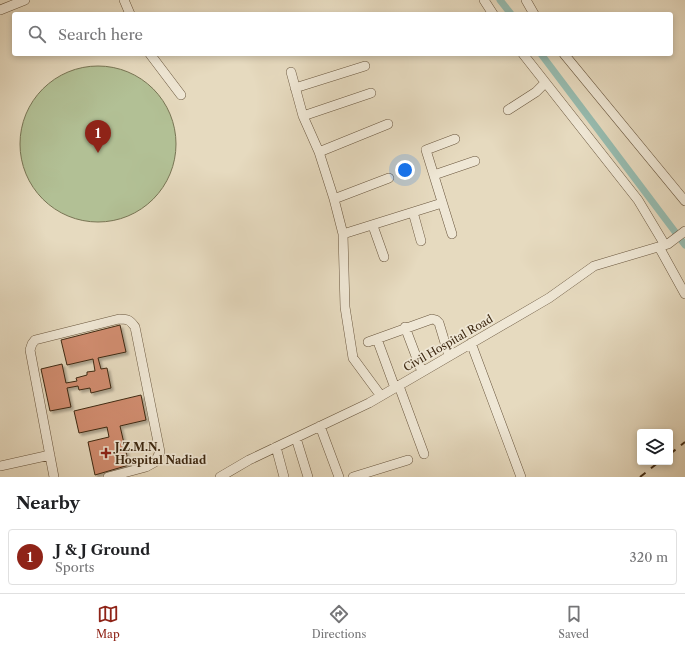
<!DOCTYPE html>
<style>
:root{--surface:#fff;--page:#f6f6f6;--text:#202124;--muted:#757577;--line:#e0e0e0;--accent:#8f2418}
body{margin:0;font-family:"Libre Caslon Text",serif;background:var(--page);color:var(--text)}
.controls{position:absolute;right:12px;bottom:12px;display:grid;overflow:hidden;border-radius:4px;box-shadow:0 2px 6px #0003}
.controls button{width:36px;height:36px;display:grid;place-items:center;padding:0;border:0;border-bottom:1px solid var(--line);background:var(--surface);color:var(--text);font:20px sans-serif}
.you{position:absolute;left:405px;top:170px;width:14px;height:14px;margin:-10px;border:3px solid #fff;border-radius:50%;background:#1a73e8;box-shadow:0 0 0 6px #1a73e833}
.badge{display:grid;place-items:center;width:26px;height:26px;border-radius:50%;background:var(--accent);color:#fff;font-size:13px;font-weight:700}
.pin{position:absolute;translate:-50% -33px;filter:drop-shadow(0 1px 2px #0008)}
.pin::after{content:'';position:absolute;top:21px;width:14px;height:12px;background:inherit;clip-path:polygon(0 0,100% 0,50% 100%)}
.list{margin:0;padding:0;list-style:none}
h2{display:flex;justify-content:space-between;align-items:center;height:52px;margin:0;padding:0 16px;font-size:17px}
h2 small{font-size:13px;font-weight:400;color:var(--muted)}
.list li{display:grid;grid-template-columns:26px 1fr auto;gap:12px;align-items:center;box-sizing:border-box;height:56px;margin:0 8px 8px;padding:0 8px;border:1px solid var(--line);border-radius:4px}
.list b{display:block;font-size:15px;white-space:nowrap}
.list p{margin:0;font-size:13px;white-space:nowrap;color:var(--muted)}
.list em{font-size:13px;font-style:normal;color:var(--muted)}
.icon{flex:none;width:22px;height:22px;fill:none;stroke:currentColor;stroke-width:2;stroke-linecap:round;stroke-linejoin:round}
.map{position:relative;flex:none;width:685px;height:477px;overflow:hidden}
.search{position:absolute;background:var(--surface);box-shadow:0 2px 6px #0003;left:12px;right:12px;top:12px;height:44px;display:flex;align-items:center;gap:10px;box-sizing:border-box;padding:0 14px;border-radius:4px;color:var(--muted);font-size:15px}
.sheet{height:116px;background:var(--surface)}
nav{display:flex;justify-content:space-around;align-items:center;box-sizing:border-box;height:56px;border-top:1px solid var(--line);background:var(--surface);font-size:11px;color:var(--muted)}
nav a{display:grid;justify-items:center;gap:2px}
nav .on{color:var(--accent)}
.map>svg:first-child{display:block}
.green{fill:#b2c095;stroke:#787554}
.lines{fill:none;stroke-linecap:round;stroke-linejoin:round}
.canal{stroke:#96bbaf;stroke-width:7}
.building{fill:#d18d6f;stroke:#3f2a13;filter:url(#shadow)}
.minor-casing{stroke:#69563e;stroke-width:10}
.minor{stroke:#efe7d5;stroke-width:9}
.rail{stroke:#3f2a13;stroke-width:2;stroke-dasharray:7 7;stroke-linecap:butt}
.poi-dot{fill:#8f2418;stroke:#efe7d5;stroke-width:1.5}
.labels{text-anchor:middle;stroke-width:3.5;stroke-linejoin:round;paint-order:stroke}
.street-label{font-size:11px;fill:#3f2a13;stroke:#efe7d5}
.poi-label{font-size:11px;font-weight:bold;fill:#3f2a13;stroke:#efe7d5;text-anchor:start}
</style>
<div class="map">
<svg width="685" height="477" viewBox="0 0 685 477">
<defs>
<filter id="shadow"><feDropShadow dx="2.5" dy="2.5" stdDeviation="1" flood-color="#0004"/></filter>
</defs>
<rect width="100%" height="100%" fill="#e6dabf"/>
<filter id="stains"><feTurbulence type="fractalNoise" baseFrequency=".005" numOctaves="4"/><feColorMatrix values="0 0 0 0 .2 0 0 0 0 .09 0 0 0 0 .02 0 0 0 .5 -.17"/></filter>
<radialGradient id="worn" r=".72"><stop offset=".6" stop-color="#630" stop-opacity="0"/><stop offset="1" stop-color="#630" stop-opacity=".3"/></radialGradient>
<path class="green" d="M20 144a78 78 0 1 1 156 0a78 78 0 1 1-156 0Z"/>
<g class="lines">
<path class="canal" d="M500 0 511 14
M541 54 685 245"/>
</g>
<path class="building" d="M120 325 126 352 98 358 101 369 107 368 111 388 91 393 90 388 79 390 78 386 67 388 71 407 50 411 41 369 62 364 66 383 77 381 76 378 87 375V372L95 371 93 359 67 365 61 340Z
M141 395 146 420 120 426 129 465 95 475 88 442 109 437 107 427 79 433 74 411Z"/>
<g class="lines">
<defs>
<path id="minor" d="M124 0 130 14
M484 0 493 14
M526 0 534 14
M0 10 25 0
M150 54 181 95
M523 54 638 200 665 245
M564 54 685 201
M291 72 303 116 319 152 334 199 343 234 345 307 353 358 381 396
M295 88 365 66
M508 110 536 92 545 83
M303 116 371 93
M319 152 388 124
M434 175 475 161
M334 199 389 178
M413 212 421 241
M373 226 384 257
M343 234 442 203
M452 234 426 150 455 139
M659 247 685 294
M405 327 422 372
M377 339 395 388
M368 342 432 319 436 320 439 323 449 356
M471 343 521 477
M399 386 424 454
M320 426 339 477
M296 438 308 477
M276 447 284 477
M0 466 50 455
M54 477 30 350 32 344 35 340 119 319C128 319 130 320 135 327L160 452 155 462 146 467 108 477
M220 477 249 460 369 403 549 298 594 266 668 244 685 231
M353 477 408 460"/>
</defs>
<use href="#minor" class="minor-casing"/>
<use href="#minor" class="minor"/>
<path class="rail" d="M670 454 685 442
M640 477 659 462"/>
</g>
<path class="poi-dot" d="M104 447h4v4h4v4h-4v4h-4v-4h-4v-4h4z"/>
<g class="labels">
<g class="street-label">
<text transform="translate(448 343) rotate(-30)" y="4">Civil Hospital Road</text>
</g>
<g class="poi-label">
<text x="115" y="451">J.Z.M.N.<tspan x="115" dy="13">Hospital Nadiad</tspan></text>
</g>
</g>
<rect width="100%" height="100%" filter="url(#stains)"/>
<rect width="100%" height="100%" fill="url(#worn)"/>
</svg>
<div class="controls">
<button><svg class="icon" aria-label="layers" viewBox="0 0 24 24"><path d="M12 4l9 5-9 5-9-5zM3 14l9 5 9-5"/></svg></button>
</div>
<div class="you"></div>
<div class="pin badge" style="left:98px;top:153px">1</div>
<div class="search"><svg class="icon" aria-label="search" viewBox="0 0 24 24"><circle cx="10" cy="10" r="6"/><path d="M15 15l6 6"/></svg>Search here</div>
</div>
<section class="sheet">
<h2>Nearby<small></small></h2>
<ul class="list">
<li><span class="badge">1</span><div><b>J &amp; J Ground</b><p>Sports</p></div><em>320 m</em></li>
</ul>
</section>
<nav>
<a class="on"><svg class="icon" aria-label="map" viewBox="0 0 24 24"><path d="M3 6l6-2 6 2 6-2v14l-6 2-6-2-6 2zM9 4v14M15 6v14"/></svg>Map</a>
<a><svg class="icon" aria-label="directions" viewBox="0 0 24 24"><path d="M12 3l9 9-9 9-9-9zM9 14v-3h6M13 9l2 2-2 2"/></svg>Directions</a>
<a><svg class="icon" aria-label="saved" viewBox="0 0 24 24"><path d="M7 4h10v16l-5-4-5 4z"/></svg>Saved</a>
</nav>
